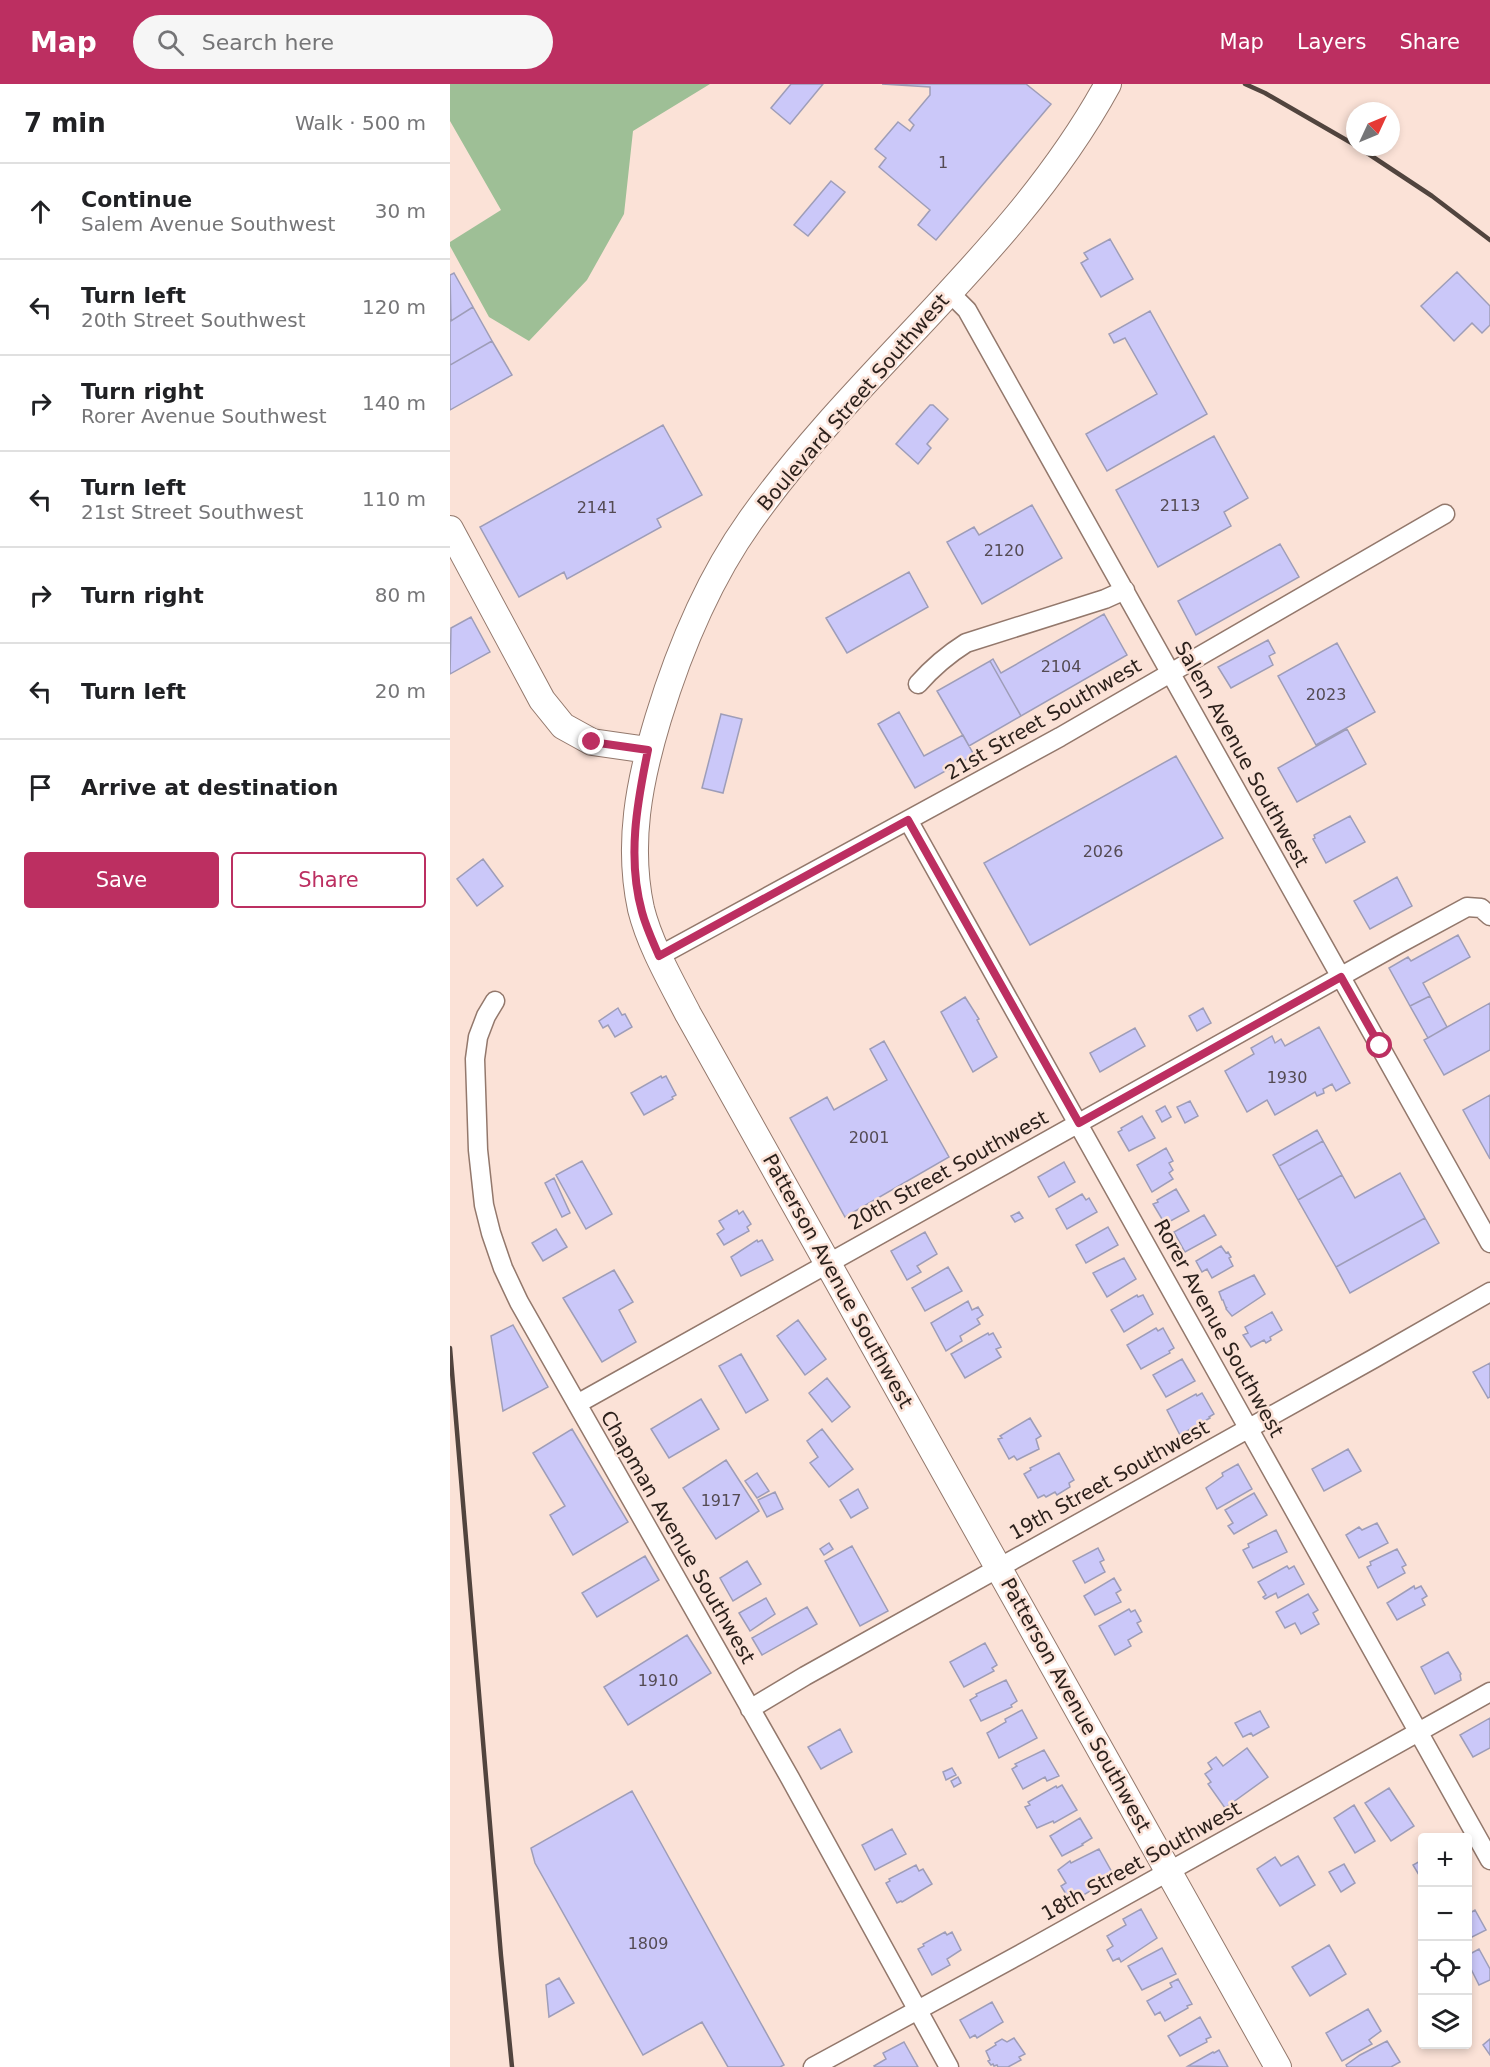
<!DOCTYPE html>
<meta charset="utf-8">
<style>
:root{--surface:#fff;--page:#f6f6f6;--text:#202124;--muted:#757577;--line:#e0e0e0;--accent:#bc2f61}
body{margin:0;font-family:"DejaVu Sans",sans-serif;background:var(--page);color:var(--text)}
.controls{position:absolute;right:18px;bottom:18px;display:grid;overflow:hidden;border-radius:6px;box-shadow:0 3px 9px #0003}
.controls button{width:54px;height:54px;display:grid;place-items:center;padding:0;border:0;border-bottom:2px solid var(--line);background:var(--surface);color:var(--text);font:30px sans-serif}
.compass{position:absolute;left:896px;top:18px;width:54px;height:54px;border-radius:50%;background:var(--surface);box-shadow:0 3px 9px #0003;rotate:46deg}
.stop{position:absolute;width:18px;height:18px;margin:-14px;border:4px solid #bc2f61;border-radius:50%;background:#fff}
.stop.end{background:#bc2f61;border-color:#fff;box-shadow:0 2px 6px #0008}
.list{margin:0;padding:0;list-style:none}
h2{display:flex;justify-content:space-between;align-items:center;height:78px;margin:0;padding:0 24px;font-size:26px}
h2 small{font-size:20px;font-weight:400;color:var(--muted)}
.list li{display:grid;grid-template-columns:39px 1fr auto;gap:18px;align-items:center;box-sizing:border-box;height:96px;padding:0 24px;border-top:2px solid var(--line)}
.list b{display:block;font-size:22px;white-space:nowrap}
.list p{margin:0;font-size:20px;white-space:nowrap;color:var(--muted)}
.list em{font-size:20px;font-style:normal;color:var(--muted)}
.actions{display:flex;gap:12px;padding:18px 24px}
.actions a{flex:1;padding:14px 0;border:2px solid var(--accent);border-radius:6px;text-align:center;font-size:21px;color:var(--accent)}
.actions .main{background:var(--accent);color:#fff}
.icon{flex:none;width:33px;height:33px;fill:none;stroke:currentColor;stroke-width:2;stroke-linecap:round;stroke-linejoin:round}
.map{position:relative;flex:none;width:1040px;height:1983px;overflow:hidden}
header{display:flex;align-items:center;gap:36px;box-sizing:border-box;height:84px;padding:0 30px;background:var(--accent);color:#fff}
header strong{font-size:28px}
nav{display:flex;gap:33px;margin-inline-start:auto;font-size:21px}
.search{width:420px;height:54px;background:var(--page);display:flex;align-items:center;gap:15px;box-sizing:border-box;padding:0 21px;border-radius:33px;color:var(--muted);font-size:22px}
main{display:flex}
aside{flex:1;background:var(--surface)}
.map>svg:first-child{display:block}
.forest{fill:#9ebf96}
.building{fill:#cbc8f9;stroke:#9e9db8;stroke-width:1.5}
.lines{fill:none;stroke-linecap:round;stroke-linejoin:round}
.street-casing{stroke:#93786c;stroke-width:21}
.secondary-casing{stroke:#93786c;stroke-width:28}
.street{stroke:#fff;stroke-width:18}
.secondary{stroke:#fff;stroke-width:26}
.rail{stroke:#51443e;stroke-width:4.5}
.route{stroke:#bc2f61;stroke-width:8}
.labels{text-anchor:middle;stroke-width:5;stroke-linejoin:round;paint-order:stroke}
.number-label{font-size:16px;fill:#544b53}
.street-label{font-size:20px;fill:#2c211c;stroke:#fbe2d7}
</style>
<header>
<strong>Map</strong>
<div class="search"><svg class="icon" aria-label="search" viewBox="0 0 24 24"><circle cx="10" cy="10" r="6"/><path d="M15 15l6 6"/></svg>Search here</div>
<nav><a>Map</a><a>Layers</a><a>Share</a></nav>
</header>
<main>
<aside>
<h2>7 min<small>Walk · 500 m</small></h2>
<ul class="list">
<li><svg class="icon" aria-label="ahead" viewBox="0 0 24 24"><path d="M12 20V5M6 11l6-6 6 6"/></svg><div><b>Continue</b><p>Salem Avenue Southwest</p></div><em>30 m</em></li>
<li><svg class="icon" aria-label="left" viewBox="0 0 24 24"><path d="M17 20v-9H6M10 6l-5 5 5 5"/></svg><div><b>Turn left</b><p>20th Street Southwest</p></div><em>120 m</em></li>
<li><svg class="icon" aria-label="right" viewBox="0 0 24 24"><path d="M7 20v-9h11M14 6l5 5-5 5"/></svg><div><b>Turn right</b><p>Rorer Avenue Southwest</p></div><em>140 m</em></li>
<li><svg class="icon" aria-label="left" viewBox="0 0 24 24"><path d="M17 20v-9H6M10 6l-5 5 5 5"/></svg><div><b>Turn left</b><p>21st Street Southwest</p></div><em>110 m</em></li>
<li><svg class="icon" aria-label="right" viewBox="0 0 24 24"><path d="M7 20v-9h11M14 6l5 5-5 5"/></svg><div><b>Turn right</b></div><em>80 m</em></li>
<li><svg class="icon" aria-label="left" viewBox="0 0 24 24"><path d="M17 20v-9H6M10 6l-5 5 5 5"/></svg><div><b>Turn left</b></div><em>20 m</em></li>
<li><svg class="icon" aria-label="arrive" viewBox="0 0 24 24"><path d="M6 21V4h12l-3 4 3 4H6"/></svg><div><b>Arrive at destination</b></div></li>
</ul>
<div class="actions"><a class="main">Save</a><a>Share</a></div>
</aside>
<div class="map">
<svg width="1040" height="1983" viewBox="0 0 1040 1983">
<rect width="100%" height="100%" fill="#fbe2d7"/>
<path class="forest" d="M0 0H260L183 47 174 130 137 196 79 257 39 233 0 162V158L51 126 0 37Z"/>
<path class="building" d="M341 0H373L340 40 321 24Z
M432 0H576L601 20 486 156 468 141 480 126 429 83 436 74 425 65 448 38 460 47 464 41 459 36 480 11V3Z
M381 97 395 108 358 152 344 141Z
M660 155 683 195 651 213 631 179 638 175 634 169Z
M1007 188 1040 222V241L1032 249 1022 239 1004 257 971 222Z
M4 189 23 223 1 237 0 191Z
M23 223 42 257 0 281V235L1 237Z
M700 227 757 330 657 387 636 350 707 310 675 254 664 259 659 250Z
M42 257 62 291 0 326V281Z
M480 321H483L498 335 477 360 481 364 468 380 446 360Z
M213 341 252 411 207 435 211 443 117 495 114 488 69 513 30 443Z
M764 352 798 414 774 428 781 442 708 483 666 406Z
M582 421 612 474 532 520 497 458 524 443 529 451Z
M830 460 849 493 746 551 728 517Z
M459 488 478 523 397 569 376 534Z
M654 530 677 571 571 632 540 577 543 575 551 589Z
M21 533 40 568 0 590 1 544Z
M818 556 825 569 819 572 823 581 781 604 768 583Z
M887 559 925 628 866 661 828 592Z
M540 577 571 632 519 662 487 607Z
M449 628 474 672 513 651 524 671 465 704 428 640Z
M271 630 292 635 273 709 252 704Z
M897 645 916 680 847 718 828 684Z
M726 672 773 754 580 861 534 779Z
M900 732 915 758 876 779 863 755 865 754 864 751Z
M33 775 53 802 27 822 7 795Z
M947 793 962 822 920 845 904 817Z
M1008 851 1020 873 973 899 980 912 960 922 939 884 958 873 961 877Z
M980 912 997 943 978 954 960 922Z
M515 913 529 935 527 936 547 973 523 988 491 928Z
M1040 919V966L994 991 974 956Z
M168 924 172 931 175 930 182 943 165 953 158 941 153 944 149 937Z
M753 924 761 939 747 947 739 932Z
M869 943 900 999 886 1007 882 1000 873 1005 874 1009 867 1012 865 1008 825 1031 817 1016 797 1028 775 987 804 970 801 964 822 952 825 959 831 955 835 962Z
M685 944 695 962 650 988 640 969Z
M434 957 499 1073 395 1133 340 1034 377 1013 384 1026 437 996 420 965Z
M211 992 212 994 216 992 226 1011 222 1013 223 1015 194 1031 181 1009Z
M1040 1011V1075L1013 1026Z
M740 1017 748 1032 735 1039 727 1023Z
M715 1022 721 1033 712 1038 706 1027Z
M692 1032 705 1054 679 1067 668 1048 672 1046 671 1044Z
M867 1046 873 1057 829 1082 823 1071Z
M873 1057 892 1091 848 1116 829 1082Z
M716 1064 723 1077 719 1079 723 1086 719 1089 723 1095 702 1108 687 1081Z
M132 1077 162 1130 136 1145 106 1091Z
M614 1078 625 1098 599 1113 588 1093Z
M950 1089 975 1134 886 1183 848 1116 892 1091 905 1114Z
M104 1094 120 1129 112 1133 95 1099Z
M726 1105 739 1127 715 1140 703 1120 708 1118 707 1116Z
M632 1110 636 1116 639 1114 647 1128 617 1145 606 1125Z
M287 1126 289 1130 293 1127 301 1140 297 1143 299 1147 274 1161 267 1150 274 1145 269 1137Z
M569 1128 573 1134 565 1138 561 1132Z
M754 1131 766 1151 735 1168 724 1148Z
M975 1134 989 1159 900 1209 886 1183Z
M658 1143 668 1161 636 1179 626 1161Z
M106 1145 117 1163 93 1177 82 1159Z
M475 1148 487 1170 467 1182 471 1188 457 1196 441 1167Z
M307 1156 308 1158 312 1156 323 1176 291 1192 281 1173Z
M771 1162 776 1169 778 1168 781 1173 779 1174 783 1182 762 1194 757 1185 752 1188 746 1177Z
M674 1174 686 1195 657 1213 643 1189Z
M498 1183 512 1207 475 1227 462 1204Z
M164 1186 183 1218 169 1226 186 1258 152 1278 113 1214Z
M804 1191 815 1210 782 1232 776 1225 777 1223 776 1224 773 1216H772L769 1208Z
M687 1211 688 1213 693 1211 703 1230 674 1248 661 1226Z
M518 1217 522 1226 528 1223 533 1231 527 1235 530 1240 510 1252 512 1257 496 1267 481 1239Z
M822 1228 832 1246 820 1253 821 1256 816 1259 814 1256 801 1263 793 1251 798 1249 795 1243Z
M348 1236 376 1275 355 1291 327 1252Z
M63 1241 98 1303 53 1327 41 1252Z
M706 1244 708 1247 713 1244 724 1264 719 1267 720 1269 691 1285 677 1261Z
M538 1249 539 1251 543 1249 551 1263 546 1265 551 1273 515 1294 501 1270Z
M291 1270 318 1316 296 1329 269 1282Z
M732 1275 745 1297 716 1313 703 1291Z
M1040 1279V1313L1038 1314 1023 1288Z
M377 1294 400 1323 382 1338 359 1309Z
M752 1309 764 1330 759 1333 760 1334 730 1351 717 1326 746 1310 747 1312Z
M251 1315 269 1345 219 1374 201 1345Z
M580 1334 591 1352 586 1355 589 1365 567 1376 564 1372 559 1375 548 1355 552 1354 550 1352Z
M122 1345 178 1438 123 1471 100 1431 115 1422 83 1369Z
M372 1345 403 1385 379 1403 360 1379 368 1373 357 1357Z
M898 1365 911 1387 874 1407 862 1385Z
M609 1369 624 1396 619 1399 620 1403 607 1411 605 1408 596 1413 594 1411 588 1414 574 1390 581 1386 580 1384Z
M276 1376 309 1427 266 1455 233 1404Z
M788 1380 802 1405 767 1425 756 1404 773 1392 772 1389Z
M307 1389 319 1407 307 1414 295 1397Z
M408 1405 418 1424 401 1434 390 1416Z
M325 1408 333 1425 317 1433 308 1416Z
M804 1409 817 1431 784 1450 778 1442 783 1439 775 1426Z
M927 1439 938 1459 909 1474 896 1451 909 1443 912 1446Z
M826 1446 837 1468 803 1484 793 1466 799 1463 798 1460Z
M379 1459 383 1465 374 1471 370 1465Z
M402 1462 438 1527 410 1542 375 1477Z
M648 1464 654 1476 650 1478 655 1488 635 1499 623 1477Z
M947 1465 956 1481 952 1483 955 1489 928 1504 917 1483 921 1481 920 1478Z
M195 1472 209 1496 147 1533 132 1509Z
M297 1477 311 1500 283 1517 270 1494Z
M837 1482 839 1485 844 1482 854 1500 828 1514 826 1509 815 1515 813 1513 816 1511 808 1498Z
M664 1494 671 1506 666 1509 671 1518 645 1531 634 1512Z
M964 1502 965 1505 971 1502 977 1512 972 1515 975 1521 947 1536 937 1519Z
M858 1510 868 1526 863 1529 869 1540 851 1550 845 1539 835 1544 826 1528Z
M316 1514 325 1530 300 1547 289 1529Z
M357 1523 367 1540 312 1571 302 1554Z
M679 1525 681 1528 685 1526 691 1537 687 1539 692 1548 678 1556 681 1562 665 1571 649 1542Z
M237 1551 261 1589 178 1641 154 1603Z
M535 1559 547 1581 542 1584 544 1587 514 1603 500 1578Z
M998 1568 1011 1590 1010 1591 1011 1596 985 1610 971 1583Z
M556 1596 567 1617 561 1621 562 1623 531 1637 520 1616 527 1612 526 1610Z
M572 1626 587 1654 549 1674 537 1649 556 1638 555 1635Z
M810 1627 819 1643 803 1652 801 1649 793 1653 785 1639Z
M1040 1634V1664L1023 1673 1010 1651Z
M390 1645 402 1668 371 1685 358 1663Z
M797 1664 818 1693 775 1724 758 1700 761 1698 755 1690 762 1685 758 1679 766 1673 773 1682Z
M594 1666 609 1692 597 1697 595 1693 573 1705 562 1685 567 1682 565 1680Z
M502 1684 506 1691 496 1696 493 1688Z
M508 1693 511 1699 504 1703 501 1697Z
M612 1701 627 1726 604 1739 603 1737 587 1744 575 1723 580 1721 578 1718 606 1702 607 1704Z
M939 1704 964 1742 941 1757 915 1719Z
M182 1707 334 1981 330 1983H278L252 1938 193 1971 85 1779 81 1764Z
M904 1721 925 1757 905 1769 884 1734Z
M630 1734 642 1754 632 1760 633 1761 612 1772 600 1752Z
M442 1745 456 1770 425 1786 412 1761Z
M649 1765 663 1790 648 1799 649 1802 630 1813 628 1809 619 1815 611 1802 616 1799 608 1786 620 1777 621 1779Z
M848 1772 865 1801 830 1822 807 1785 825 1773 831 1782Z
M972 1776V1796L963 1781Z
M894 1780 905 1799 891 1808 879 1788Z
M466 1781 469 1787 473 1785 482 1800 452 1818 451 1817 447 1819 436 1799 440 1797 439 1795Z
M691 1825 707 1854 671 1878 669 1874 663 1877 657 1866 663 1862 657 1852 676 1841 673 1835Z
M1025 1826 1036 1846 1018 1855V1830Z
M495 1848 497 1851 502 1848 511 1866 497 1875 500 1881 482 1891 468 1865 474 1862 473 1860Z
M879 1861 896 1890 860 1912 842 1883Z
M712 1864 726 1890 692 1906 678 1882Z
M1029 1865 1040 1885V1896L1029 1901 1018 1879V1871Z
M109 1894 124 1919 99 1933 96 1901Z
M728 1895 742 1920 737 1922 738 1924 715 1937 710 1928 705 1931 697 1917 722 1903 720 1899Z
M542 1918 553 1938 527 1954 525 1951 520 1954 510 1936Z
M918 1925 931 1947 919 1956 922 1960 892 1977 876 1949Z
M750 1933 761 1953 756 1955 757 1958 730 1972 718 1952Z
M564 1954 575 1970 569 1973 571 1976 558 1983H548L547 1981 544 1982 543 1980 541 1981 538 1977 540 1976 536 1967 546 1961 545 1959 552 1955 557 1958Z
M1040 1955V1971L1033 1961Z
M937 1957 950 1978 941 1983H897L896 1981 910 1971Z
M454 1958 468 1983H425L424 1982 436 1975 433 1969Z
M769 1966 778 1983 738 1982 763 1968 764 1969Z"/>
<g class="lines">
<defs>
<path id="street" d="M499 208 517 226 1040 1159
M468 600C483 583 497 571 516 559L655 515 675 506
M458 736 1040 1776
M209 872 610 653 995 430
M45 917 36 932 28 953 25 975 28 1066 34 1121 41 1149 53 1184 69 1218 340 1694 499 1983
M127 1320 947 861 1017 823 1031 824 1040 832
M300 1625 355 1592 923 1275 1040 1208
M363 1983 578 1866 1040 1608"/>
<path id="secondary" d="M658 0C567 167 409 283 300 437 258 496 229 566 208 635 189 698 177 760 191 825 200 861 221 897 238 930L828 1983
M0 445 92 616 113 642 142 658 198 666"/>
</defs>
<use href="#street" class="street-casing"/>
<use href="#secondary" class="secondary-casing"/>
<use href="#street" class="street"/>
<use href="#secondary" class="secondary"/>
<path class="rail" d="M795 0 815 9 905 61
M908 63 982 112 1040 156
M0 1264 51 1872 62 1983"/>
</g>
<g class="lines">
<path class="route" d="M142 658 198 666C187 719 177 774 192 828 196 843 203 858 209 872L458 736 629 1039 891 893 930 962"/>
</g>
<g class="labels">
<g class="number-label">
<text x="493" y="84">1</text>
<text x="730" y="427">2113</text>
<text x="147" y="429">2141</text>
<text x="554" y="472">2120</text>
<text x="611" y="588">2104</text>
<text x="876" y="616">2023</text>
<text x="653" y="773">2026</text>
<text x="837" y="999">1930</text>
<text x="419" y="1059">2001</text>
<text x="271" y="1422">1917</text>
<text x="208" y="1602">1910</text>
<text x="198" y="1865">1809</text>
</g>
<g class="street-label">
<text transform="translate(403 318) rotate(-49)" y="7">Boulevard Street Southwest</text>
<text transform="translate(593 635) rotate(-30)" y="7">21st Street Southwest</text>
<text transform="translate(792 670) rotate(61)" y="7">Salem Avenue Southwest</text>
<text transform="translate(498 1086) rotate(-29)" y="7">20th Street Southwest</text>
<text transform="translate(388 1197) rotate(61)" y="7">Patterson Avenue Southwest</text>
<text transform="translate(769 1244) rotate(61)" y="7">Rorer Avenue Southwest</text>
<text transform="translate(659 1396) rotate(-29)" y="7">19th Street Southwest</text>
<text transform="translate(228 1453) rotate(60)" y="7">Chapman Avenue Southwest</text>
<text transform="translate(626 1621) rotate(61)" y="7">Patterson Avenue Southwest</text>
<text transform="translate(691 1777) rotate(-29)" y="7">18th Street Southwest</text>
</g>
</g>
</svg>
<div class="controls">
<button>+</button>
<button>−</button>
<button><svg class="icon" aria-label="locate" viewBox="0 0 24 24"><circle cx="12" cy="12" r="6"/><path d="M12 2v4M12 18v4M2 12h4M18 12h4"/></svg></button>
<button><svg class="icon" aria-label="layers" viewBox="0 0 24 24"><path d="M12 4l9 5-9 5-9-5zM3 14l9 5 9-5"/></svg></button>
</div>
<svg class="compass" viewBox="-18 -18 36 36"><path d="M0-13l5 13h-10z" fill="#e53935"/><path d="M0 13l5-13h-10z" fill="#757577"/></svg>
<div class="stop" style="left:930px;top:962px"></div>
<div class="stop end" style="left:142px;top:658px"></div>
</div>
</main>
